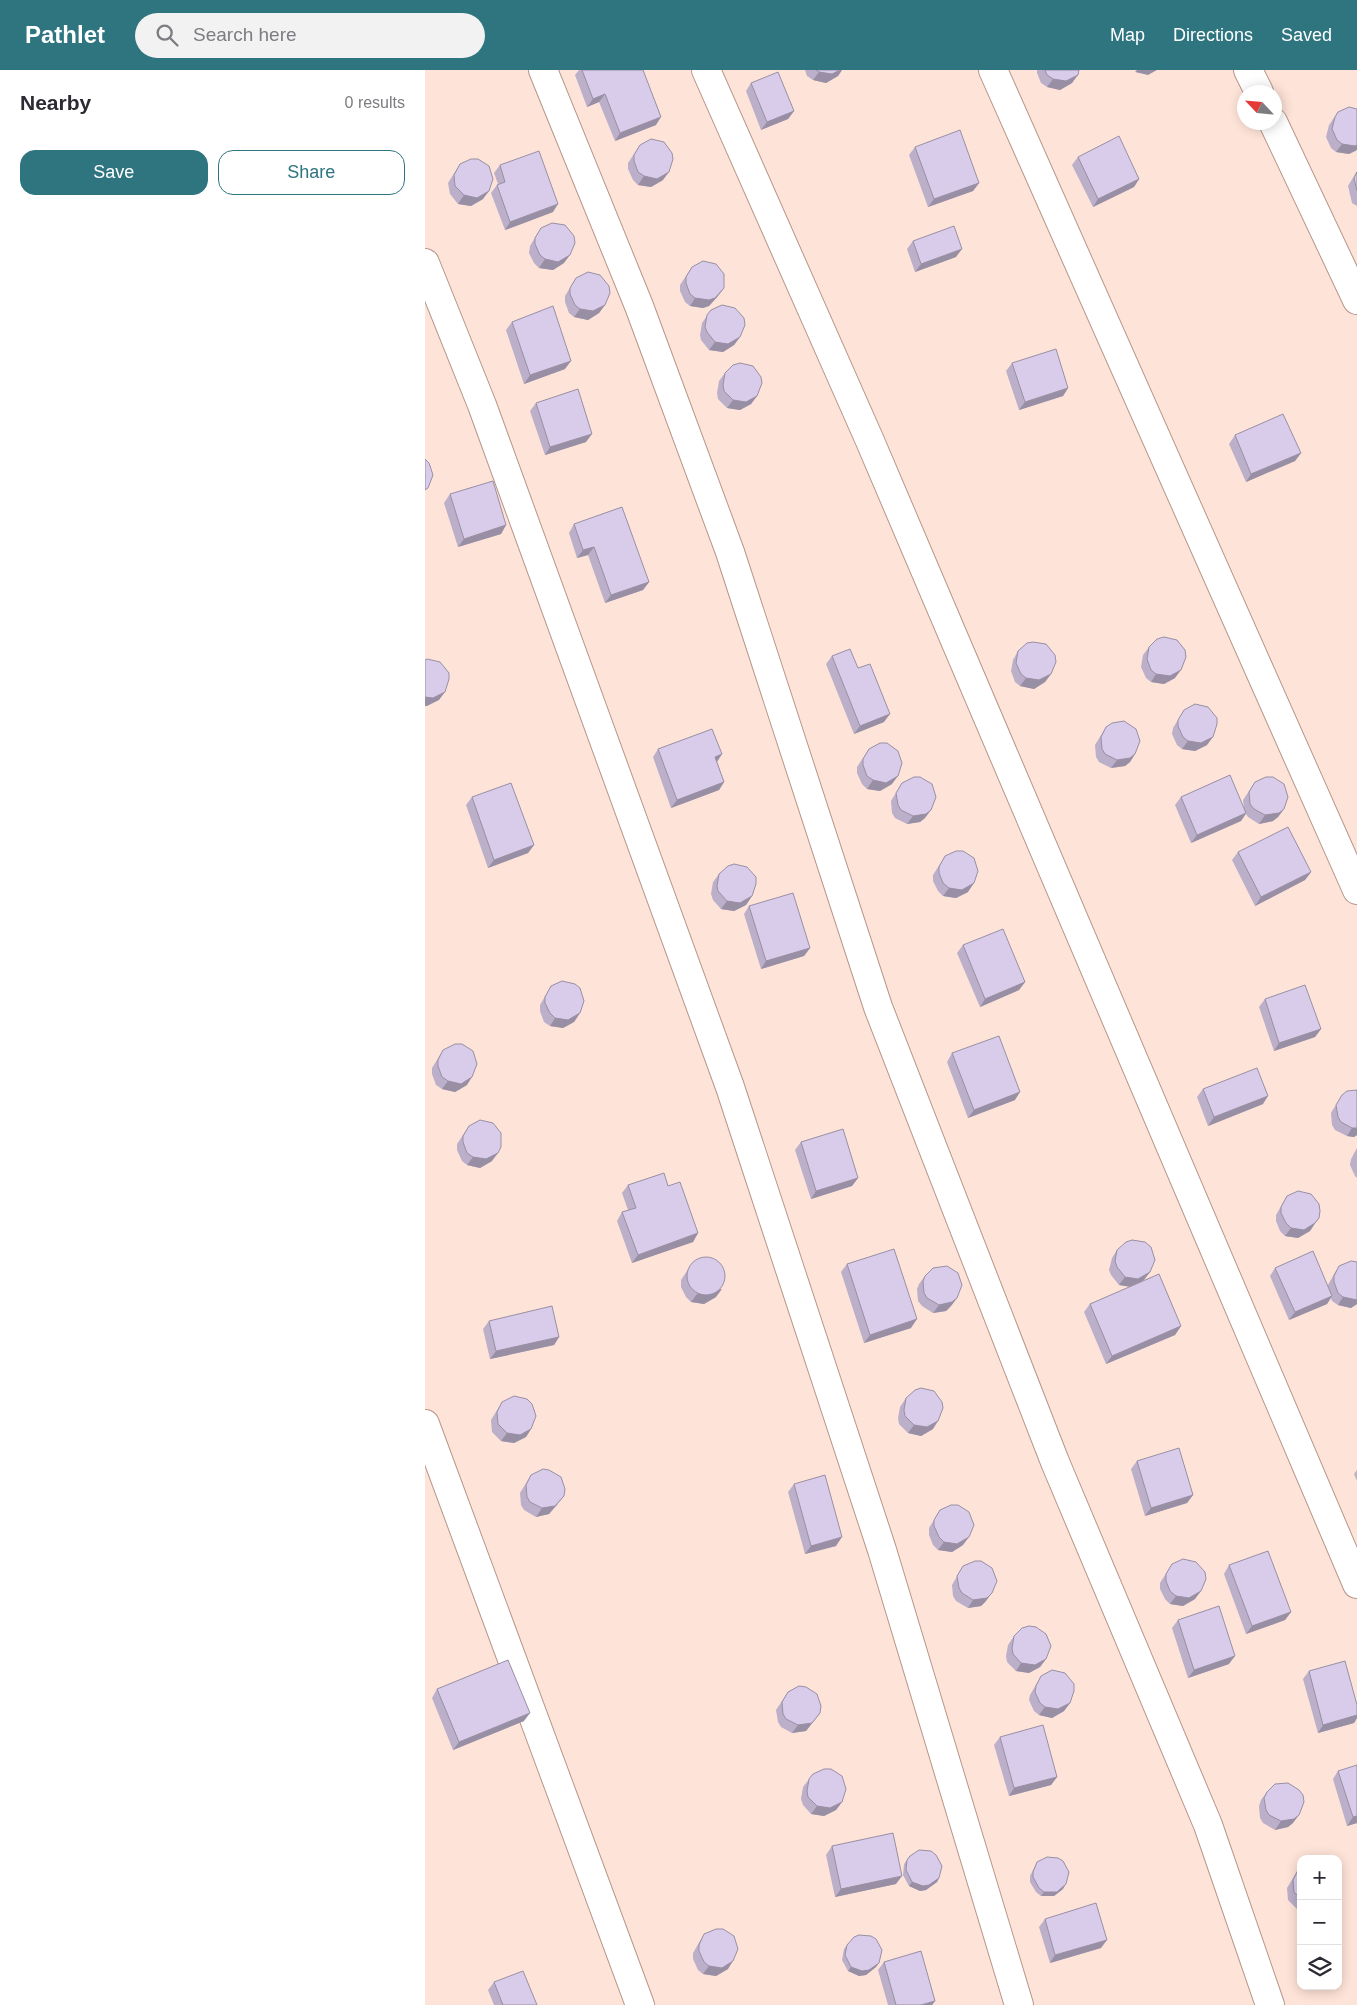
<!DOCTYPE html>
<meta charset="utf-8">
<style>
:root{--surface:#fff;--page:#f2f2f3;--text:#2b2b33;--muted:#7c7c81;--line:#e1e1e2;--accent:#2e7580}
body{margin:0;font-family:Arial,sans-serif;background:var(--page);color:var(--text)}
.controls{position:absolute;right:15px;bottom:15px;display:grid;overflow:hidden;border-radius:10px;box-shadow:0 2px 12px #0003}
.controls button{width:45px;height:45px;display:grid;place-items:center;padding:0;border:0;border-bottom:1px solid var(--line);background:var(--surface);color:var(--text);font:25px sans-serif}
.compass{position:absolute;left:812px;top:15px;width:45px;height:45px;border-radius:50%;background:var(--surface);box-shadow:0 2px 12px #0003;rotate:296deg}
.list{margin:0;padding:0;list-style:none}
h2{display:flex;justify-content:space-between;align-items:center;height:65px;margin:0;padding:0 20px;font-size:21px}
h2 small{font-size:16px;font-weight:400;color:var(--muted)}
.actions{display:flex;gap:10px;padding:15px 20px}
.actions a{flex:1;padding:11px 0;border:1px solid var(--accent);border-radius:15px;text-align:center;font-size:18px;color:var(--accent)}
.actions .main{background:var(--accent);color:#fff}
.icon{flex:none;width:28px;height:28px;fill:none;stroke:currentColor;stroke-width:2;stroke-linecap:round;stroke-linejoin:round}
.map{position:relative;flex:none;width:932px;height:1935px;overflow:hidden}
header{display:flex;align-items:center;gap:30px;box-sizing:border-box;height:70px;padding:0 25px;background:var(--accent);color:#fff}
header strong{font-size:24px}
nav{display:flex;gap:28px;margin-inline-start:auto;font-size:18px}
.search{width:350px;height:45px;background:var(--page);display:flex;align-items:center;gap:12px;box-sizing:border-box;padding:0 18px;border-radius:28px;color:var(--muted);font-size:19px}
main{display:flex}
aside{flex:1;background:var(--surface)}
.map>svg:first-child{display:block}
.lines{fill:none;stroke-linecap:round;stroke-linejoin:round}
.minor-casing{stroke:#b6968a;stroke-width:30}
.minor{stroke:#fff;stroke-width:28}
.wall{fill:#bbafc9}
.shaded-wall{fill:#988fa4}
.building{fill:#d9ccea;stroke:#988fa4}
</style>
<header>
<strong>Pathlet</strong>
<div class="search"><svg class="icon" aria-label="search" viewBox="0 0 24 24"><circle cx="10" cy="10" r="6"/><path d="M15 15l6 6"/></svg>Search here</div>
<nav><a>Map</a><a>Directions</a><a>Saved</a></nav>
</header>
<main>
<aside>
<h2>Nearby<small>0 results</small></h2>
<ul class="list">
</ul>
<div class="actions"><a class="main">Save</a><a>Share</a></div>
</aside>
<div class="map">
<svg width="932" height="1935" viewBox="0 0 932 1935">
<rect width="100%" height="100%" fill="#fee3d8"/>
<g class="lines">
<defs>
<path id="minor" d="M118 0 214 236 305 482 453 937 630 1392 783 1755 845 1935
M281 0 445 371 932 1514
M568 0 932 820
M823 0 834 22
M848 52 932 230
M0 193 57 335 305 1017 457 1480 594 1935
M0 1354 215 1935"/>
</defs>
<use href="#minor" class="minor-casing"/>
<use href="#minor" class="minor"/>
</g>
<path class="wall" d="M154 0H218L231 55 190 71 174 32 162 37 150 5Z
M380 0H417L413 6 401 13 388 10 382 6Z
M612 0H654L647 13 635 20 622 17 616 13 612 3Z
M326 13 369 41 363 49 336 60 321 21Z
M932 39V80L924 84 911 82 906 78 901 67 904 55 913 42Z
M215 75 238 110 226 117 213 115 208 110 203 99V93Z
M490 77 554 113 548 121 503 137 484 85Z
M653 87 714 109 709 117 668 137 647 95Z
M35 94 58 129 46 136 33 134 25 124 23 113Z
M75 95 128 142 80 160 66 123 72 115 73 114 69 103Z
M932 101V136L927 133 923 116Z
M116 158 139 193 128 200 114 198 109 193 104 183 105 176Z
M488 171 531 187 490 202 482 179Z
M267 197 293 226 284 236 278 238 265 236 260 232 255 221V215Z
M151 208 180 235 174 243 163 250 149 247 144 243 140 232V226Z
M286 240 315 267 309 275 298 282 284 280 276 270 275 265 277 253Z
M87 252 140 299 99 314 81 260Z
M587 293 643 318 638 326 594 340 581 301Z
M300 303 332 326 326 334 315 340 302 338 293 329 292 323 294 311Z
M111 333 161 372 120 385 105 341Z
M810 365 876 383 870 391 821 412 804 374Z
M25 424 81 455 76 464 33 477 19 433Z
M149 454 224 512 218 520 180 533 163 485 152 488 144 463Z
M724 577 750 608 739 614 726 612 721 608 716 597 718 585Z
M593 581 626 604 620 612 609 619 595 616 590 612 586 601 588 590Z
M407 586 433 598 459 652 429 664 401 594Z
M759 640 782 675 770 681 757 679 752 675 747 664 748 658Z
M681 657 710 684 705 692 700 696 686 698 674 692 671 687 670 675Z
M233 679 297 684 292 692 299 712 294 720 246 738 228 687Z
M444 679 467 714 455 721 442 719 437 714 432 703V697Z
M830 712 859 739 853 747 848 751 834 754 823 747 821 744 816 751 766 773 750 735 756 727 819 738 818 730Z
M477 713 500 748 495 752 482 754 470 748 467 743 466 731Z
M47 727 109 775 103 783 63 798 41 735Z
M813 782 886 802 880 810 830 836 807 790Z
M520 786 543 822 531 828 518 826 513 821 508 811V805Z
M294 804 327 826 321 835 309 841 296 839 288 830 286 824 288 812Z
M324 836 385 878 379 886 336 899 319 844Z
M538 875 600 912 594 920 555 937 532 883Z
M126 916 155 943 149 952 138 958 125 956 119 952 115 941V935Z
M840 929 896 959 890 967 849 981 834 937Z
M18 980 42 1015 30 1022 17 1019 11 1015 7 1004V998Z
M527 983 590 1030 543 1048 522 992Z
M778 1019 838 1034 783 1056 772 1027Z
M932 1020V1065L929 1067 922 1066 910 1060 907 1055 906 1043 917 1025Z
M44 1056 67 1091 55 1098 42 1095 37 1091 32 1080V1074Z
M376 1072 433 1108 427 1116 386 1129 370 1080Z
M932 1078V1108L930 1106 925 1095 926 1089Z
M203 1115 273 1163 268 1172 207 1193 192 1151 197 1142 203 1140 197 1123Z
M862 1126 894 1148 885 1161 873 1168 860 1166 855 1161 851 1151V1145Z
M692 1180 719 1210 715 1213 756 1256 750 1265 681 1294 659 1242 665 1234 706 1217 694 1215 686 1205 684 1200 687 1188Z
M268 1192 291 1227 279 1234 266 1232 261 1227 256 1217V1210Z
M932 1192V1234L926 1238 913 1235 907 1231 906 1228 902 1234 864 1250 845 1206 850 1198 903 1215 909 1204 914 1196Z
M422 1194 486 1258 439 1273 416 1202Z
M500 1206 532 1228 526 1236 521 1241 508 1243 497 1236 493 1231 492 1219 494 1214Z
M64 1251 134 1267 129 1275 65 1289 58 1259Z
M481 1328 508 1359 496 1366 483 1363 474 1354 473 1348 475 1337Z
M77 1332 106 1359 101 1367 89 1373 76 1371 67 1362 66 1350Z
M712 1391 768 1425 762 1433 720 1446 706 1399Z
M932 1400V1411L929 1404Z
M106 1405 133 1434 124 1444 111 1447 99 1440 96 1435 95 1423Z
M369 1414 411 1476 380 1484 363 1422Z
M515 1440 538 1475 527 1482 513 1480 508 1475 504 1465V1458Z
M747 1494 770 1529 758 1536 745 1534 740 1529 735 1519V1513Z
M804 1495 866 1542 860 1550 821 1564 799 1504Z
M538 1496 561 1531 556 1536 543 1538 531 1531 528 1526 527 1515Z
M753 1550 804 1594 763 1608 747 1558Z
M589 1566 621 1589 615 1597 604 1603 591 1601 582 1592 581 1586 583 1575Z
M884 1601 932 1635V1648L929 1653 893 1663 878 1609Z
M616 1606 645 1633 639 1641 627 1648 614 1645 609 1641 604 1630 605 1625Z
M12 1619 99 1651 28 1680 7 1628Z
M363 1622 395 1643 381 1661 367 1663 356 1657 353 1652 351 1640Z
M575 1667 632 1707 626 1715 584 1726 569 1675Z
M913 1701 932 1753 922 1756 908 1709Z
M388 1704 417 1732 411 1740 399 1746 386 1744 378 1735 376 1729 378 1717Z
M842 1722 868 1753 863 1757 850 1760 838 1753 835 1748 834 1736 836 1730Z
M407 1776 471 1814 410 1827 401 1785Z
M485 1786 514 1808 512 1812 501 1820 495 1821 484 1816 478 1805 479 1794Z
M612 1792 638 1819 629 1826H616L611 1822 605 1812V1806Z
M876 1799V1840L872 1839 863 1830 862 1818 873 1800Z
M620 1849 676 1878 625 1893 614 1857Z
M279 1864 303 1899 291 1906 278 1904 273 1900 268 1889V1883Z
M422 1875 454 1893 451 1897 441 1905 434 1906 423 1901 417 1890 419 1879Z
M459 1892 510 1931 507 1935H463L453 1900Z
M69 1912 112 1935H69L63 1920Z"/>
<path class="shaded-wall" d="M417 0 413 6 401 13 388 10 394 2Z
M712 0H732L723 5 710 2Z
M653 5 647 13 635 20 622 17 628 9Z
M180 24 174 32 162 37 168 29Z
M369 41 363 49 336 60 342 52Z
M236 47 231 55 190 71 195 63Z
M917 74 932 75V80L924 84 911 82Z
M244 102 238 110 226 117 213 115 219 106Z
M714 109 709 117 668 137 673 129Z
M554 113 548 121 503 137 509 129Z
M64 121 58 129 46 136 33 134 39 125Z
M133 134 128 142 80 160 85 152Z
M537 179 531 187 490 202 496 194Z
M145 185 139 193 128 200 114 198 120 189Z
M299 218 293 226 284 236 278 238 265 236 270 228Z
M180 235 174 243 163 250 149 247 155 239Z
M315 267 309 275 298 282 284 280 290 272Z
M146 291 140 299 99 314 105 305Z
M643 318 638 326 594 340 600 332Z
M332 326 326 334 315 340 302 338 308 330Z
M167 364 161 372 120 385 125 377Z
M876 383 870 391 821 412 826 404Z
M81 455 76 464 33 477 39 469Z
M169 477 163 485 152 488 158 480Z
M224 512 218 520 180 533 186 525Z
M756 600 750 608 739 614 726 612 731 604Z
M626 604 620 612 609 619 595 616 601 608Z
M20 622 14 630 2 636H0V627Z
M465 644 459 652 429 664 435 656Z
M788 667 782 675 770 681 757 679 763 671Z
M297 684 291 693 290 687Z
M710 684 705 692 700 696 686 698 692 690Z
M473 706 467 714 455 721 442 719 448 710Z
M299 712 294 720 246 738 252 730Z
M859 739 853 747 848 751 834 754 840 745Z
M506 740 500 748 495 752 482 754 488 746Z
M821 743 816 751 766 773 772 765Z
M109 775 103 783 63 798 69 790Z
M886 802 880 810 830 836 836 827Z
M549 813 543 822 531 828 518 826 524 818Z
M327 826 321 835 309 841 296 839 302 831Z
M385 878 379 886 336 899 341 891Z
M600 912 594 920 555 937 560 929Z
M155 943 149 952 138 958 125 956 130 948Z
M896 959 890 967 849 981 854 973Z
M47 1007 42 1015 30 1022 17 1019 23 1011Z
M595 1022 590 1030 543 1048 549 1040Z
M843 1026 838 1034 783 1056 789 1047Z
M927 1058H932V1065L929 1067 922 1066Z
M73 1083 67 1091 55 1098 42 1095 48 1087Z
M433 1108 427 1116 386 1129 391 1121Z
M890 1153 885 1161 873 1168 860 1166 866 1158Z
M273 1163 268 1172 207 1193 213 1185Z
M725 1202 719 1210 707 1217 694 1215 700 1207Z
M297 1219 291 1227 279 1234 266 1232 272 1224Z
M907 1226 902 1234 864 1250 870 1242Z
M918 1227 932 1229V1234L926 1238 913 1235Z
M532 1228 526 1236 521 1241 508 1243 514 1235Z
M492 1249 486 1258 439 1273 445 1265Z
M756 1256 750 1265 681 1294 687 1286Z
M134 1267 129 1275 65 1289 71 1281Z
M513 1351 508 1359 496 1366 483 1363 489 1355Z
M106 1359 101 1367 89 1373 76 1371 82 1363Z
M768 1425 762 1433 720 1446 726 1438Z
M139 1426 124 1444 111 1447 117 1438Z
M417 1467 411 1476 380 1484 386 1476Z
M544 1467 538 1475 527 1482 513 1480 519 1472Z
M776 1521 770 1529 758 1536 745 1534 751 1526Z
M567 1523 561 1531 556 1536 543 1538 548 1530Z
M866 1542 860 1550 821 1564 827 1556Z
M810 1586 804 1594 763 1608 769 1600Z
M621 1589 615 1597 604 1603 591 1601 596 1593Z
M645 1633 639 1641 627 1648 614 1645 620 1637Z
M105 1643 99 1651 28 1680 34 1672Z
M395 1643 381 1661 367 1663 373 1655Z
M932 1645V1648L929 1653 893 1663 898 1655Z
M632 1707 626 1715 584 1726 589 1718Z
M417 1732 411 1740 399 1746 386 1744 392 1736Z
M874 1745 868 1753 863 1757 850 1760 856 1751Z
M932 1746V1753L922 1756 928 1747Z
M477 1806 471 1814 410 1827 416 1819Z
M514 1808 512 1812 501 1820 495 1821 484 1816 487 1812Z
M641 1814 638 1819 629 1826H616L619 1822Z
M876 1834V1840L872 1839Z
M682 1870 676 1878 625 1893 630 1885Z
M308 1891 303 1899 291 1906 278 1904 284 1896Z
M454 1893 451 1897 441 1905 434 1906 423 1901 426 1897Z
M510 1931 507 1935H496Z"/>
<path class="building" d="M157 0H218L236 47 195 63 180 24 168 29Z
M391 0H415L407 4 394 2Z
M620 0H654L653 5 641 11 628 9 622 5Z
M353 2 369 41 342 52 326 13Z
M924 37 932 39V75L930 76 917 74 912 70 907 59 910 47 913 42Z
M535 60 554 113 509 129 490 77Z
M694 66 714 109 673 129 653 87Z
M226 69 239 72 247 83 248 89 244 102 232 109 219 106 213 102 209 91V85L215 75Z
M114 81 133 134 85 152 72 115 80 112 75 95Z
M46 89H53L64 96 68 109 64 121 52 128 39 125 30 116 29 105 35 94Z
M932 102V121L929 108Z
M127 153 140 155 149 166 150 173 145 185 133 192 120 189 115 185 110 174V168L116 158Z
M529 156 537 179 496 194 488 171Z
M278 191 291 194 299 204V218L290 228 284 230 270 228 265 224 261 213V207L267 197Z
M163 202 175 205 184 216 185 223 180 235 168 241 155 239 150 235 145 224V218L151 208Z
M297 235 310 238 319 248 320 255 315 267 303 274 290 272 282 262 280 257 282 245 286 240Z
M128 236 146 291 105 305 87 252Z
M631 279 643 318 600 332 587 293Z
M315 293 328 296 336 307 337 313 332 326 321 332 308 330 299 321 298 315 300 303 308 295Z
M153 319 167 364 125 377 111 333Z
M858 344 876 383 826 404 810 365Z
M0 389 4 393 8 405 3 418 0 420Z
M68 411 81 455 39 469 25 424Z
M197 437 224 512 186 525 169 477 158 480 149 454Z
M739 567 752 570 760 580 761 587 756 600 745 606 731 604 726 600 722 589 724 577 732 569Z
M608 572 621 574 630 585 631 592 626 604 614 610 601 608 596 604 591 593 593 581 602 573Z
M425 579 433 598 445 594 465 644 435 656 407 586Z
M2 589 15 592 24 603V609L20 622 8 628 0 627V590Z
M770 634 783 637 792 648V654L788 667 776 673 763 671 758 667 753 656V650L759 640Z
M699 651 711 659 715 671 710 684 705 688 692 690 680 684 677 679 676 667 681 657 687 653Z
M287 659 297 684 290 687 299 712 252 730 233 679Z
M455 673H462L473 681 477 693 473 706 461 713 448 710 442 706 438 695V689L444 679Z
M805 705 821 743 772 765 756 727Z
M489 707H495L507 714 511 727 506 740 501 744 488 746 476 740 473 735 471 723 477 713Z
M841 707H848L859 714 863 727 859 739 854 743 840 745 829 739 825 734 824 722 830 712Z
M86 713 109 775 69 790 47 727Z
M863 757 886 802 836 827 813 782Z
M531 781H538L549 788 553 801 549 813 537 820 524 818 518 813 514 803V797L520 786Z
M309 794 322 797 331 807V814L327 826 315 833 302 831 293 821 292 816 294 804 303 796Z
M368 823 385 878 341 891 324 836Z
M578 859 600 912 560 929 538 875Z
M137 911 150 914 155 918 159 931 155 943 143 950 130 948 125 943 120 933V927L126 916Z
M880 915 896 959 854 973 840 929Z
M574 966 595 1022 549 1040 527 983Z
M30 974H37L48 981 52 994 47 1007 36 1014 23 1011 17 1007 13 996V990L18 980Z
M832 998 843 1026 789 1047 778 1019Z
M932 1020V1058H927L916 1052 913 1047 911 1035 917 1025 922 1021Z
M55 1050 68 1053 76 1063V1077L73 1083 61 1089 48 1087 42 1083 38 1072V1066L44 1056Z
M418 1059 433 1108 391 1121 376 1072Z
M239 1103 243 1116 255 1112 273 1163 213 1185 197 1142 211 1138 203 1115Z
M873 1121 886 1124 894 1134 895 1141 894 1148 890 1153 879 1160 866 1158 861 1153 856 1143V1137L862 1126Z
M707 1170 720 1172 726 1177 730 1190 725 1202 713 1209 700 1207 692 1197 690 1191 692 1180 701 1172Z
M469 1179 492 1249 445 1265 422 1194Z
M888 1181 907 1226 870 1242 850 1198Z
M262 1206a19 19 0 1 1 38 0a19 19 0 1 1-38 0Z
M926 1191 932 1192V1230L918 1227 913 1223 909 1212V1206L914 1196Z
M522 1196 533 1203 537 1215 532 1228 527 1232 514 1235 502 1228 499 1223 498 1211 500 1206 508 1198Z
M734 1204 756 1256 687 1286 665 1234Z
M127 1236 134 1267 71 1281 64 1251Z
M496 1318 509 1321 517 1332 518 1338 513 1351 502 1357 489 1355 480 1346 479 1340 481 1328 490 1320Z
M89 1326 102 1329 107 1334 111 1346 106 1359 95 1365 82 1363 73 1354 72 1342 77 1332Z
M754 1378 768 1425 726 1438 712 1391Z
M118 1399 124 1400 136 1407 140 1419 139 1426 130 1436 117 1438 105 1432 102 1427 101 1415 106 1405Z
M400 1405 417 1467 386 1476 369 1414Z
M526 1435H533L544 1442 549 1455 544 1467 532 1474 519 1472 514 1467 509 1456V1450L515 1440Z
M843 1481 866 1542 827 1556 804 1495Z
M758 1489 771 1492 780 1502 781 1509 776 1521 764 1528 751 1526 745 1521 741 1511V1504L747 1494Z
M550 1491H556L567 1498 572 1511 567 1523 562 1528 548 1530 537 1523 534 1518 532 1506 538 1496Z
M794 1536 810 1586 769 1600 753 1550Z
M604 1556 611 1557 621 1564 626 1576 621 1589 610 1595 596 1593 588 1584 587 1578 589 1566 597 1558Z
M83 1590 105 1643 34 1672 12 1619Z
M920 1591 932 1635V1645L898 1655 884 1601Z
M627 1600 640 1603 649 1614V1621L645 1633 633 1639 620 1637 615 1633 610 1622 611 1616 616 1606Z
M374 1616 381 1617 392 1624 396 1636 395 1643 387 1653 373 1655 361 1649 358 1644 357 1632 363 1622Z
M618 1655 632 1707 589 1718 575 1667Z
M932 1695V1746L928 1747 913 1701Z
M399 1699H406L417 1706 421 1719 417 1732 405 1738 392 1736 383 1727 382 1721 384 1709 388 1704Z
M863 1713 874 1720 878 1725 879 1732 874 1745 869 1749 856 1751 844 1745 841 1740 839 1728 842 1722 850 1714Z
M468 1763 477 1806 416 1819 407 1776Z
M494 1780 506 1781 511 1785 517 1796 514 1808 504 1815 498 1816 487 1812 481 1800 482 1790 485 1786Z
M622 1787 633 1788 638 1791 644 1802 641 1814 632 1822H619L614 1818 608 1807V1802L612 1792Z
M876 1799V1829L869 1822 868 1810 873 1800Z
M671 1833 682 1870 630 1885 620 1849Z
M291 1859H298L309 1866 313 1879 308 1891 297 1898 284 1896 279 1892 274 1881V1875L279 1864Z
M434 1865 446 1866 451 1869 457 1880 454 1893 444 1900 437 1901 426 1897 420 1885 422 1875 429 1867Z
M496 1881 510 1931 496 1935H471L459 1892Z
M98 1901 112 1935H78L69 1912Z"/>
</svg>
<div class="controls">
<button>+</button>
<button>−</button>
<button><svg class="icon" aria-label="layers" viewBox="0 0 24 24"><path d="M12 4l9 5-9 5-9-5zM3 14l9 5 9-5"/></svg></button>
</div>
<svg class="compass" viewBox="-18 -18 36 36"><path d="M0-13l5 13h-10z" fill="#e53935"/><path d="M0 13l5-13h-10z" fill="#7c7c81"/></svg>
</div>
</main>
